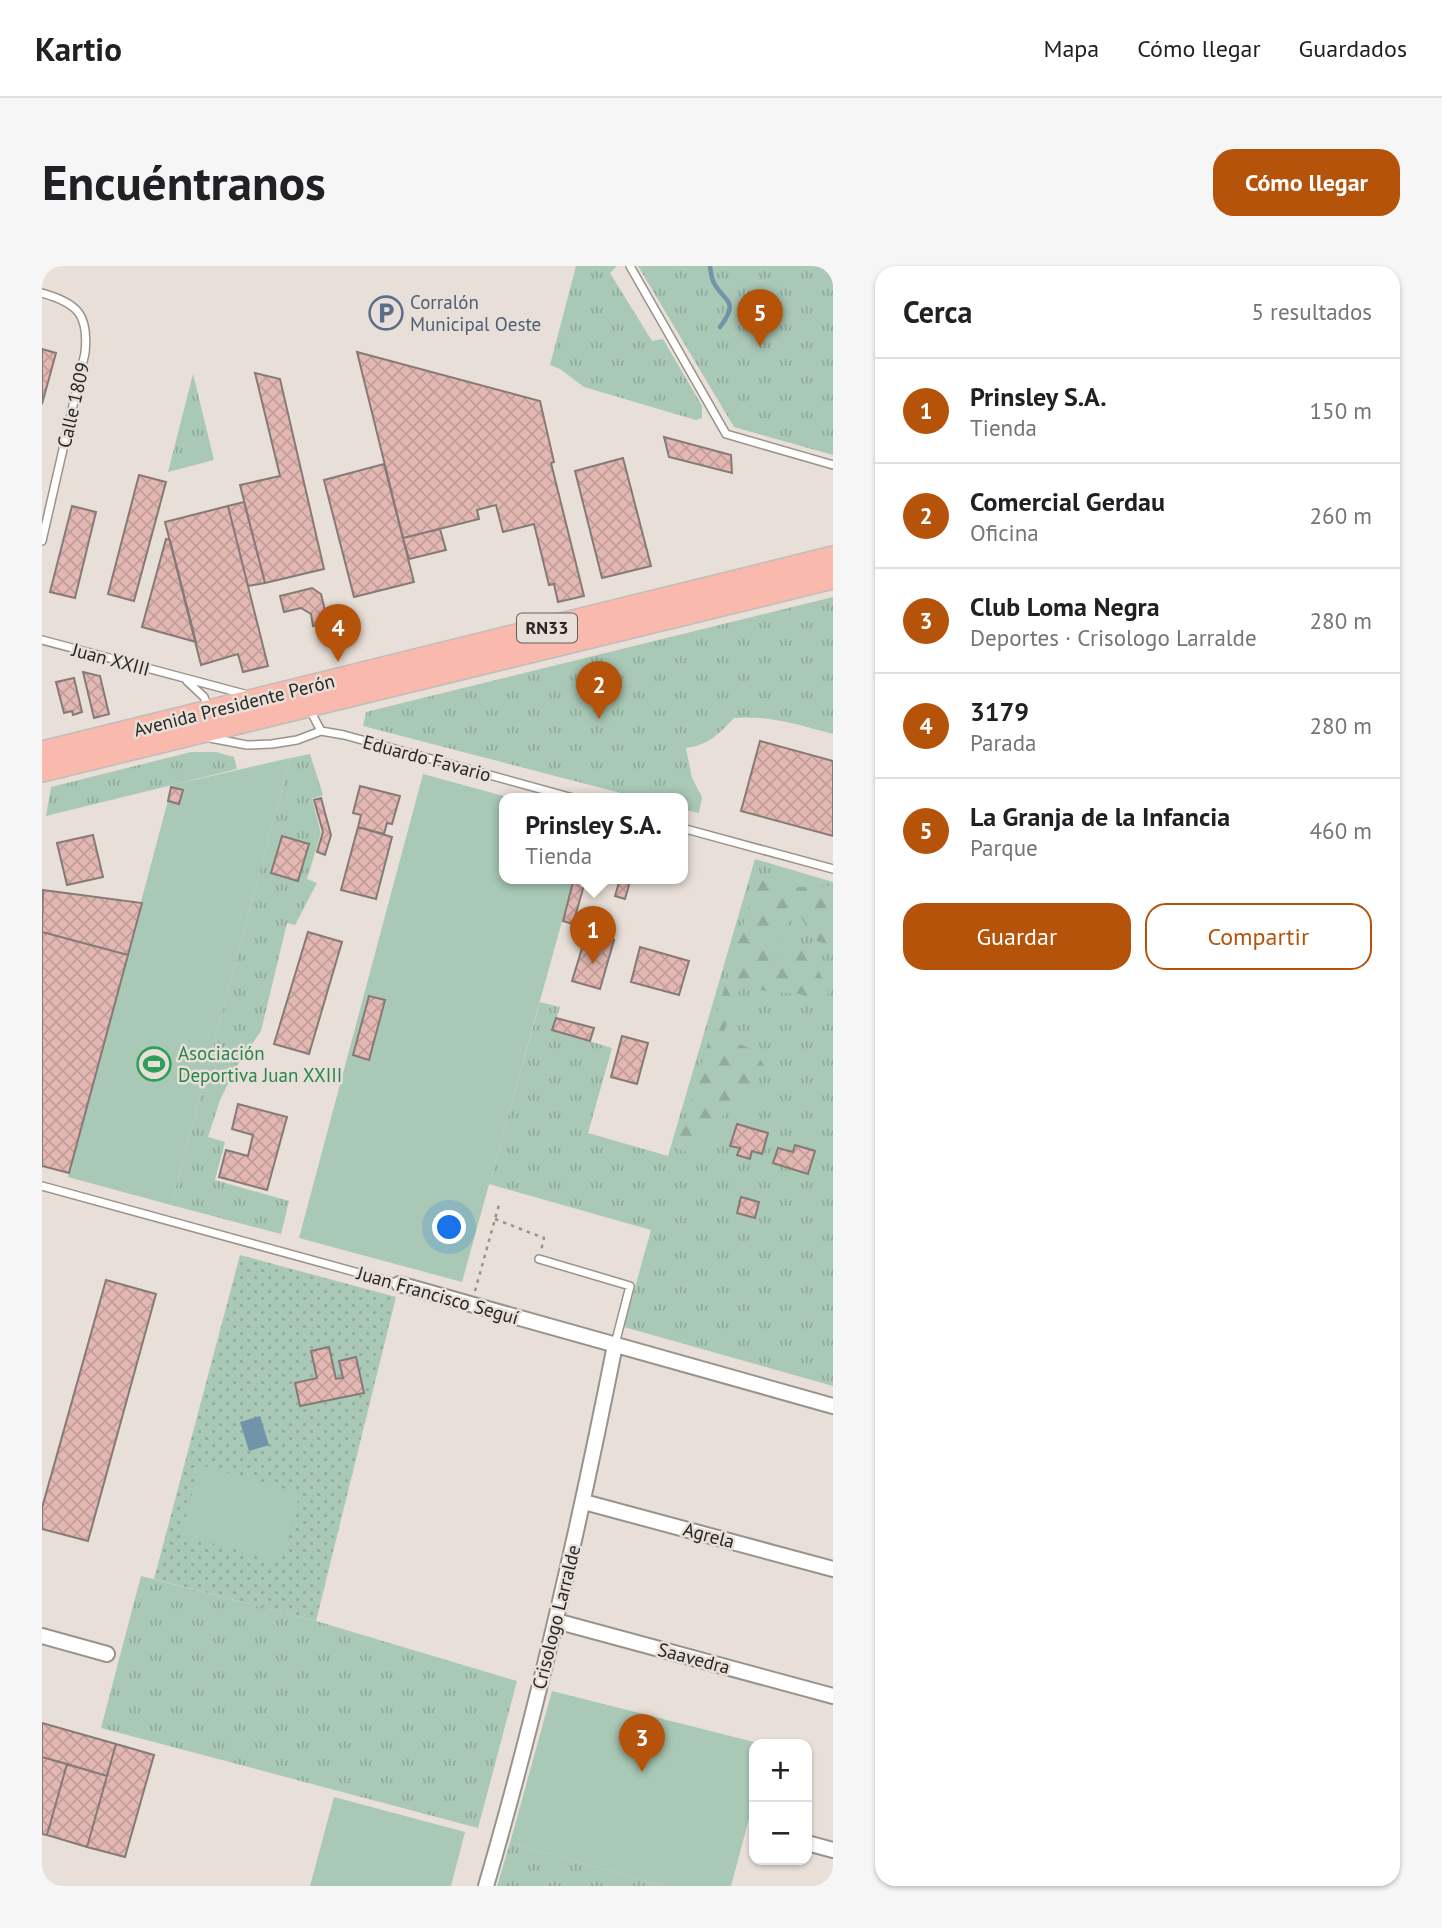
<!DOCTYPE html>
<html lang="es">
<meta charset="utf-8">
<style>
:root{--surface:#fff;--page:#f6f6f6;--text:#202124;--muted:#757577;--line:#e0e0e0;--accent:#b45309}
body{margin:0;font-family:"PT Sans",sans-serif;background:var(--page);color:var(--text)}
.controls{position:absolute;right:21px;bottom:21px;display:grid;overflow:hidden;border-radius:14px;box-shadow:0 2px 5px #0004}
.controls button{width:63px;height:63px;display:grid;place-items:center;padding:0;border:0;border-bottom:2px solid var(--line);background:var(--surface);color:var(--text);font:35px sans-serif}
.you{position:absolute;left:408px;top:962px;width:24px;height:24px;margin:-18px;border:5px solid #fff;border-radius:50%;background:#1a73e8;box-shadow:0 0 0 10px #1a73e833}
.badge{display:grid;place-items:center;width:46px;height:46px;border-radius:50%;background:var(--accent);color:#fff;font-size:23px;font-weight:700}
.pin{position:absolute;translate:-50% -58px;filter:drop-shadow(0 2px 4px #0008)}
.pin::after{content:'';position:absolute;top:37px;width:24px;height:21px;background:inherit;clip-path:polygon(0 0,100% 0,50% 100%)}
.popup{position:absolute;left:457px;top:527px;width:189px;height:91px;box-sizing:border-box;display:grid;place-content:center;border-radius:14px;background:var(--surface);filter:drop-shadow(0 2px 5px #0005);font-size:23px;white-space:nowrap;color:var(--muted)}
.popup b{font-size:26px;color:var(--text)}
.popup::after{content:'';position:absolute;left:50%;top:100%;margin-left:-14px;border:14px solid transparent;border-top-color:var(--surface)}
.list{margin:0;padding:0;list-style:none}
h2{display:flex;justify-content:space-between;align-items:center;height:91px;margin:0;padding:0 28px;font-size:30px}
h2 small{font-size:23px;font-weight:400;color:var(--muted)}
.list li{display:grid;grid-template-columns:46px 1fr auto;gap:21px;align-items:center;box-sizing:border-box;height:105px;padding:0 28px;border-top:2px solid var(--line)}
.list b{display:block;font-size:26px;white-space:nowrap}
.list p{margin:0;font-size:23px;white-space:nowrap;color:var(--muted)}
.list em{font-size:23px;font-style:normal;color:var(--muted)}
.actions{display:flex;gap:14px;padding:21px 28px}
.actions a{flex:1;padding:16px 0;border:2px solid var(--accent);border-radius:21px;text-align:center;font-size:24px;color:var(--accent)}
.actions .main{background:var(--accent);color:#fff}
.map{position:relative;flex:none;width:791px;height:1620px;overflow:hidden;border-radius:21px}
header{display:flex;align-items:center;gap:42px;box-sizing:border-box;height:98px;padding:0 35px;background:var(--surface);border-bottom:2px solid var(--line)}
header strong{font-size:33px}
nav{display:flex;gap:38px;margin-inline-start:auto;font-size:24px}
.intro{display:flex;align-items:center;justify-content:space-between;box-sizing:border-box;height:168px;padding:0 42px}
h1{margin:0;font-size:49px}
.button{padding:18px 32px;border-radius:21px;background:var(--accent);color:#fff;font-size:24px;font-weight:700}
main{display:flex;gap:42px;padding:0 42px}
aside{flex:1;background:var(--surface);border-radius:21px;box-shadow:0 2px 5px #0004}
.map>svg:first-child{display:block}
.grass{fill:url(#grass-tufts)}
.forest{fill:url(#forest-firs)}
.park{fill:url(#park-dots)}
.pitch{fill:#a9c8b5}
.water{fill:#7194ab}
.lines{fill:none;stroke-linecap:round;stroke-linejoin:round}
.stream{stroke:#7194ab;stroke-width:4.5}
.building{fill:url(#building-cross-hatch);stroke:#857a79;stroke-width:2}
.lane-casing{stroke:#9a938c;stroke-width:10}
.street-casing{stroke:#9a938c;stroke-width:18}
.primary-casing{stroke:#bfbebd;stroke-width:24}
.path{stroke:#98928c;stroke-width:2.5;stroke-dasharray:3.5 5;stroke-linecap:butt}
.lane{stroke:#fff;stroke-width:7}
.street{stroke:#fff;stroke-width:14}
.primary{stroke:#f9baad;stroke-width:21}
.labels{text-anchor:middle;stroke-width:5;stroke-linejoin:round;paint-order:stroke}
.shield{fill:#e8dfd8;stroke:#625e59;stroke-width:2}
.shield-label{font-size:18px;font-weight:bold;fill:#292623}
.service-label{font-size:19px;fill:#4e5e75;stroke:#e8dfd8;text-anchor:start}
.street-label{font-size:19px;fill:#292623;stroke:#e8dfd8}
.leisure-label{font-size:19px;fill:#27864d;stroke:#e8dfd8;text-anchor:start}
</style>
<header>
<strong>Kartio</strong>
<nav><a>Mapa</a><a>Cómo llegar</a><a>Guardados</a></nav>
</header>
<div class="intro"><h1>Encuéntranos</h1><a class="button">Cómo llegar</a></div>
<main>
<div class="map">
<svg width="791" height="1620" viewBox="0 0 791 1620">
<defs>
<pattern id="grass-tufts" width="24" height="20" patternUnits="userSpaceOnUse" patternTransform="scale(1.75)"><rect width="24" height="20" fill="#a9c8b5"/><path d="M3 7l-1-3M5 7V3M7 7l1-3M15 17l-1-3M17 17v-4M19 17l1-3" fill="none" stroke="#91ac9b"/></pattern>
<pattern id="forest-firs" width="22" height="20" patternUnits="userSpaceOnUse" patternTransform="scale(1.75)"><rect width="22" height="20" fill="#a9c8b5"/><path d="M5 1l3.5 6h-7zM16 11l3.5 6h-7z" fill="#91ac9b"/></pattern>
<pattern id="park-dots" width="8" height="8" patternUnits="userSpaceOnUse" patternTransform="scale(1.75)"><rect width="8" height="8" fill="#a9c8b5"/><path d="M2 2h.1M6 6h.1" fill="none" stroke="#91ac9b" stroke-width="1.8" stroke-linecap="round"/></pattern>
<pattern id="building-cross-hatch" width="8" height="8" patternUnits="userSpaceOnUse" patternTransform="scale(1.75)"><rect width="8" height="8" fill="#e3b7b2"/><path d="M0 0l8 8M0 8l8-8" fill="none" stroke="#c39d99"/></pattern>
</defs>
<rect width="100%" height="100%" fill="#e8dfd8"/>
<path class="grass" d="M534 0H575L568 7 610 75 621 73 660 140V152L654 154 542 121 518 103 508 99Z
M596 0H791V189L692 161Z
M151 108 172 194 126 206Z
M791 331V468C758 459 727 449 692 452 677 468 666 479 644 482L650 512 660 531 657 547 640 543V532H598L321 460 324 446Z
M149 486H174L192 491 195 503 4 550 9 521Z
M268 488 281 529 270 533 279 567 265 613 275 617 253 659 245 657 219 765 194 801 178 834 166 871 183 876 173 914 247 935 239 968 129 939 248 492Z
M713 593 791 616V1120L582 1061 609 964 447 918 498 736 518 741 511 764 570 782 546 867 626 890Z
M99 1310 274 1355 475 1415 436 1562 59 1462Z
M468 1577 623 1620H455Z"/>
<path class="forest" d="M729 610 753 621 791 620V680L771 674 753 638 747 655 734 672 737 691 753 678 773 698 787 726 780 738 758 728 728 726 699 719 680 771 714 785 725 805 710 809 711 822 705 842 683 846 670 870 653 888 634 883 714 616Z"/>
<path class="park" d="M198 989 354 1031 274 1355 112 1313Z"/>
<path class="pitch" d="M248 492 129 939 26 911 130 519Z
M381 508 469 532H462V612H532L420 1016 257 972Z
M158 1199 258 1227 239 1296 139 1269Z
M510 1425 720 1478H712V1534L689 1620H623L468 1577Z
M292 1531 423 1566 409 1620H268Z"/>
<path class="water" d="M218 1150 227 1179 207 1185 198 1156Z"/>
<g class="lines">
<path class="stream" d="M668 0C669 6 669 12 672 17 683 37 698 34 678 61"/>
</g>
<path class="building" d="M0 83 14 87 0 138Z
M315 86 498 135 512 196 509 197 542 330 516 336 512 318 507 319 492 258 461 266 454 239 435 244 437 253 361 272Z
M213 107 238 113 282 303 223 317 198 219 238 210Z
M622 171 689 189 690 207 627 191Z
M581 192 609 300 560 312 533 205Z
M342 198 372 316 312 331 282 214Z
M97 209 124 216 92 335 66 328Z
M202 236 223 317 206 320 186 240Z
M30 240 54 246 33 332 8 326Z
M186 240 226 400 201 406 196 388 159 399 123 256Z
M398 263 404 284 367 293 361 272Z
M124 273 128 274 154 376 100 361Z
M270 322 279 328 286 357 271 360 269 348 259 342 242 346 238 330Z
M41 406 58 410 67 448 52 452Z
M32 412 40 446 31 449 30 445 22 447 14 416Z
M718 475 791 495V570L699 545Z
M318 520 358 530 350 558 345 557 342 568 316 561 319 549 311 547Z
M129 521 141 524 137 538 126 535Z
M279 532 289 569 283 589 275 586 281 566 272 534Z
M316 561 350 571 334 633 299 624Z
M51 569 61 611 25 619 15 577Z
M240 570 267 578 256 615 229 607Z
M532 612H544L531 658 521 655Z
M574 612H589L583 633 573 630 578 613Z
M1 624 100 637 86 689 0 666Z
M0 666 86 689 27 907 0 900Z
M266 666 300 676 267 788 232 778Z
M545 666 572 674 558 723 530 715Z
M598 681 647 695 637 729 589 716Z
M327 730 343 734 327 794 311 789Z
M514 752 552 762 548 775 510 764Z
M580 770 606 777 595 818 569 811Z
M196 838 245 851 225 924 177 911 184 884 206 890 211 869 190 863Z
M695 858 726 867 720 888 710 885 708 893 695 889 698 882 688 880Z
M753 879 773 885 766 908 731 897 736 882 751 886Z
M699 931 717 936 713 952 695 947Z
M64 1014 114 1028 46 1275 0 1263V1242Z
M287 1081 294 1113 301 1112 297 1095 314 1091 322 1127 258 1140 253 1117 275 1112 269 1085Z
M0 1457 74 1478 65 1510 0 1491Z
M74 1478 112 1489 83 1591 45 1581Z
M0 1491 25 1498 5 1569 0 1568Z
M25 1498 65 1510 45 1581 5 1569Z"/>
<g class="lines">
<defs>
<path id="lane" d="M588 0 684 168 791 199
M0 27C36 37 47 49 43 87L0 275
M0 374 206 429
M145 415 162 431 167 444
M268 444 279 465
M168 472 205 479 230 478 255 474 279 465 302 469 531 532
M640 562 791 603
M0 920 357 1018
M497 993 588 1020 573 1078"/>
<path id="street" d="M357 1018 791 1140
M542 1236 791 1303
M514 1355 791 1430
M0 1370 65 1388
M765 1577 791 1584
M444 1620C496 1442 537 1261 573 1079"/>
<path id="primary" d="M0 486 791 291
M0 505 791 312"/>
</defs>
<use href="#lane" class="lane-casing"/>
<use href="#street" class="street-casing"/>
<use href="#primary" class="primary-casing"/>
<path class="path" d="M453 953 502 972 499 985
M433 1025 458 935"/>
<use href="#lane" class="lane"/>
<use href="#street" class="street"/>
<use href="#primary" class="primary"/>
</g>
<defs>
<symbol id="parking-ring" viewBox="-11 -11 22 22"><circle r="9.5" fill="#e8dfd8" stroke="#5c6f8a" stroke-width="1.5"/><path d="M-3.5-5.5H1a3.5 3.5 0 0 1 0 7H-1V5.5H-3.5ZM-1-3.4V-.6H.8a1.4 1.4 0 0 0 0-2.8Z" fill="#5c6f8a"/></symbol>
<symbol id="stadium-ring" viewBox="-11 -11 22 22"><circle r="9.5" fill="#e8dfd8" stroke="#2e9e5b" stroke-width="1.5"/><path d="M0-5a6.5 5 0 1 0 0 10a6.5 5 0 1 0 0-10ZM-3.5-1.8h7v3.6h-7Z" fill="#2e9e5b"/></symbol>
</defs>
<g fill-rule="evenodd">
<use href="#parking-ring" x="325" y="28" width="38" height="38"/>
<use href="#stadium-ring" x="93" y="779" width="38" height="38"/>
</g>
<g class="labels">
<rect class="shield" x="475" y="347.5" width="60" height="29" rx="5"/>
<g class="shield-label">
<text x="505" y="368">RN33</text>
</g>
<g class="service-label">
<text x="368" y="43">Corralón<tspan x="368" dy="22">Municipal Oeste</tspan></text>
</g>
<g class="street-label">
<text transform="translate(31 139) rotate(-77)" y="7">Calle 1809</text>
<text transform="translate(69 393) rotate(15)" y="7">Juan XXIII</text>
<text transform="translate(192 439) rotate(-14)" y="7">Avenida Presidente Perón</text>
<text transform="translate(385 492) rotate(15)" y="7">Eduardo Favario</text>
<text transform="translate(396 1029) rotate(16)" y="7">Juan Francisco Seguí</text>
<text transform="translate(667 1269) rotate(15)" y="7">Agrela</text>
<text transform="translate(514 1351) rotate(-76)" y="7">Crisologo Larralde</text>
<text transform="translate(652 1392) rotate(15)" y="7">Saavedra</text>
</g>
<g class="leisure-label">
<text x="136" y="794">Asociación<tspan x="136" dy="22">Deportiva Juan XXIII</tspan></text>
</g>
</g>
</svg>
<div class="controls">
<button>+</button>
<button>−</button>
</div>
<div class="you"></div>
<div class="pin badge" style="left:551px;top:698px">1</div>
<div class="popup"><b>Prinsley S.A.</b>Tienda</div>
<div class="pin badge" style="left:557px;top:453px">2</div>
<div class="pin badge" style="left:600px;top:1506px">3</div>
<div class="pin badge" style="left:296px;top:396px">4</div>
<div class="pin badge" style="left:718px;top:81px">5</div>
</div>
<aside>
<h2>Cerca<small>5 resultados</small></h2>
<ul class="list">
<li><span class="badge">1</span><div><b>Prinsley S.A.</b><p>Tienda</p></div><em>150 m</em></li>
<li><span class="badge">2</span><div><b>Comercial Gerdau</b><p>Oficina</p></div><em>260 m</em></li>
<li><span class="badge">3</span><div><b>Club Loma Negra</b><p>Deportes · Crisologo Larralde</p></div><em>280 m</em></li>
<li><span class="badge">4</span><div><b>3179</b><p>Parada</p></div><em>280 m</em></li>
<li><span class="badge">5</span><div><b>La Granja de la Infancia</b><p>Parque</p></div><em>460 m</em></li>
</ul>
<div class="actions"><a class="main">Guardar</a><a>Compartir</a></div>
</aside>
</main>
